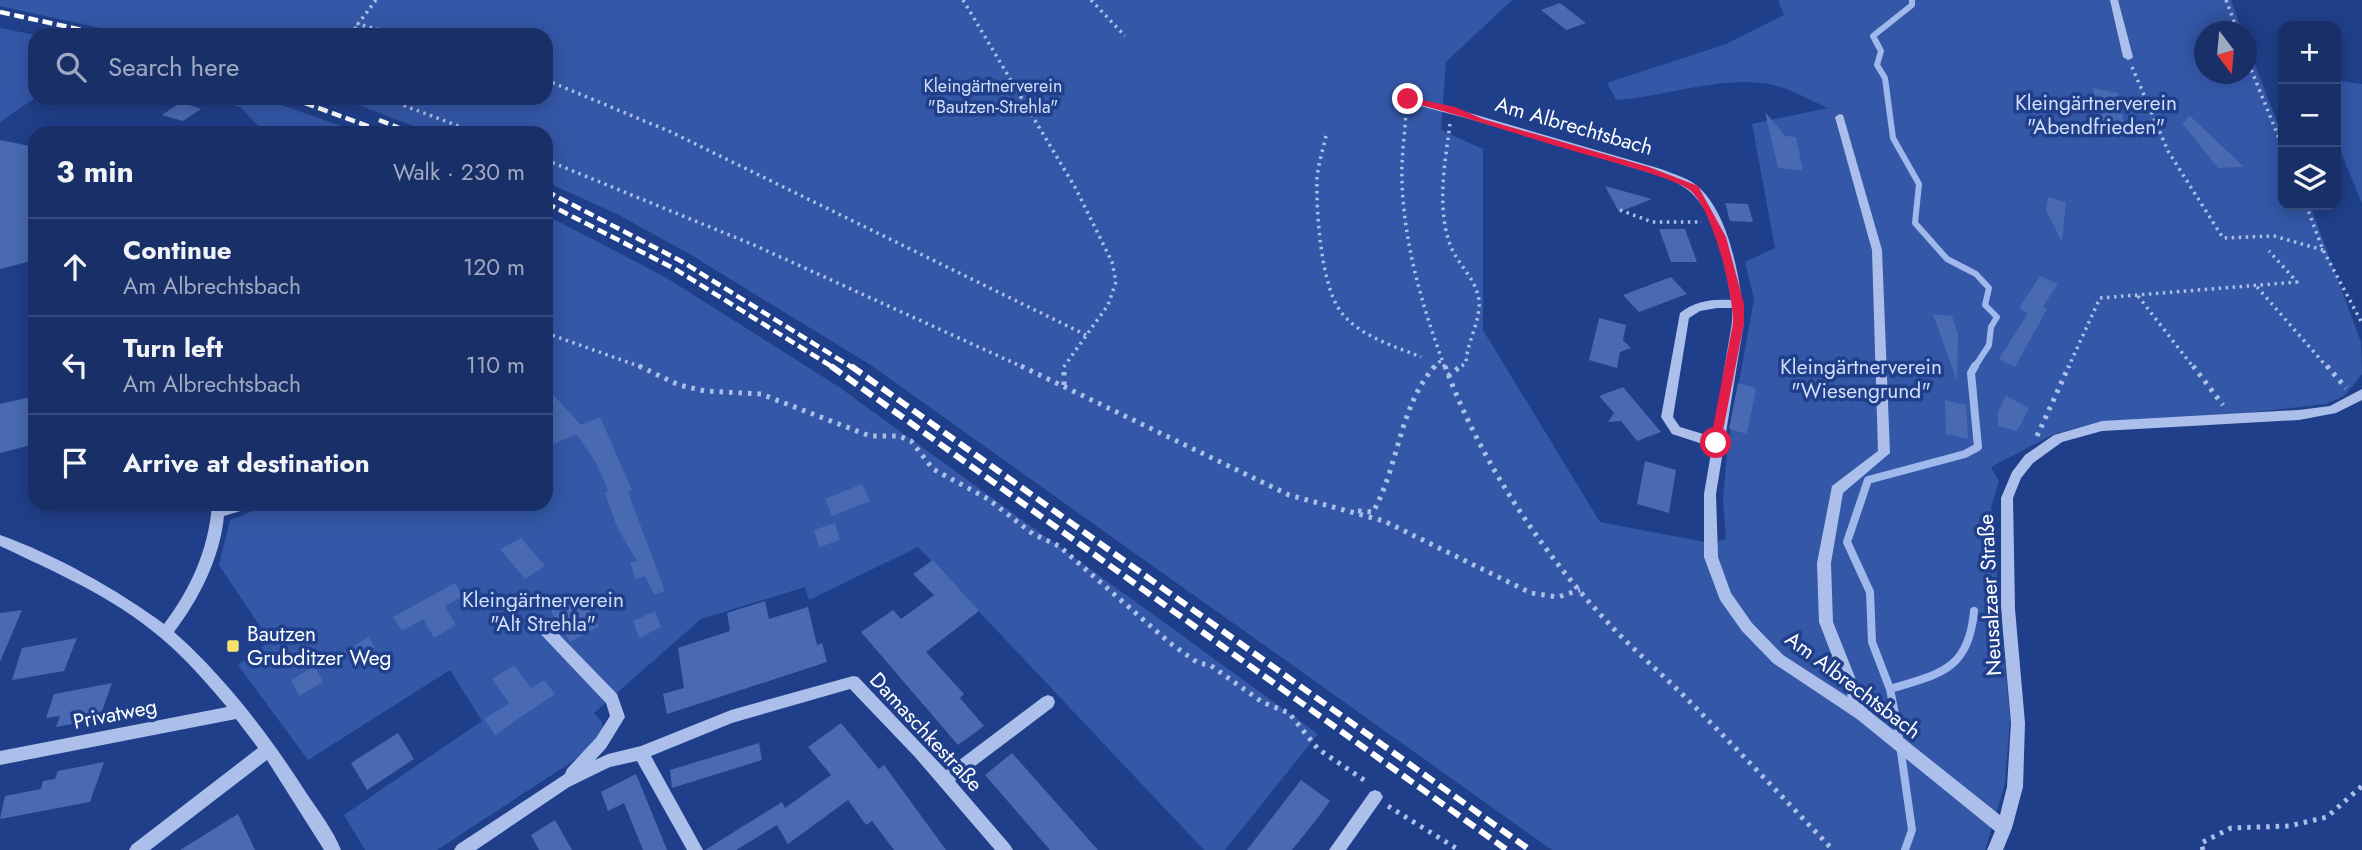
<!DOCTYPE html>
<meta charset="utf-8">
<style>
:root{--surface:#182f68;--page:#21376e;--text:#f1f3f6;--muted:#9fa9c0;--line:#364a7c}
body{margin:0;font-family:Jost,sans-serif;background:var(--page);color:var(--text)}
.controls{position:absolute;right:21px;top:21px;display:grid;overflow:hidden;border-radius:14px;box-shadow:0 4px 18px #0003}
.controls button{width:63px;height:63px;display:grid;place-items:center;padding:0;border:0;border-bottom:2px solid var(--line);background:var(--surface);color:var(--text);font:35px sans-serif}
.compass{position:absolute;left:2194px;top:21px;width:63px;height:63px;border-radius:50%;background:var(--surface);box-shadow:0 4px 18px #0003;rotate:164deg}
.stop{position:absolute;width:21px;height:21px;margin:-16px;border:5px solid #e11d48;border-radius:50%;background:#fff}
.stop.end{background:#e11d48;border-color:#fff;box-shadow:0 2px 7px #0008}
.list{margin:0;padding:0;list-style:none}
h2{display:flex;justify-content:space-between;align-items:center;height:91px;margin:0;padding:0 28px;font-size:30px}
h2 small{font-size:23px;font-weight:400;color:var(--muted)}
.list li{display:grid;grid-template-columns:46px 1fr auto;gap:21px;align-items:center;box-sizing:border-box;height:98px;padding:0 28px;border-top:2px solid var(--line)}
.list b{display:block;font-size:26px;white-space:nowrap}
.list p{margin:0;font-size:23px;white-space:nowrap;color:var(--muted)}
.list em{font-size:23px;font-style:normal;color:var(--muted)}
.icon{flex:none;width:38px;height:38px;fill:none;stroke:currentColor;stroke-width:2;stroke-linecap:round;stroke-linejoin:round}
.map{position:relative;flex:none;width:2362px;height:850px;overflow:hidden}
.search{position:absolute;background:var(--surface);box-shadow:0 4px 18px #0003;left:28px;top:28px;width:525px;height:77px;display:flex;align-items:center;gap:18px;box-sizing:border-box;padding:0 24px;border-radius:21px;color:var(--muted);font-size:26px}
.panel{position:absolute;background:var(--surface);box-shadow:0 4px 18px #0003;left:28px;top:126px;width:525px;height:385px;border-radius:21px}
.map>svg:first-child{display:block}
.green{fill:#3457a7}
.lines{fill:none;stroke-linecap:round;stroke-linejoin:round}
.stream-far1{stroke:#a0b8ec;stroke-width:6}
.stream{stroke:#a0b8ec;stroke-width:8}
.building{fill:#4969b2}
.path-far1{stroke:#acbfeb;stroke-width:3.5;stroke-dasharray:2.5 4.5;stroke-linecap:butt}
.path{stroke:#acbfeb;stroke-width:5;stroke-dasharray:3.5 6;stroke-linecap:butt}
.minor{fill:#acbfeb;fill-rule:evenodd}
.rail-far1{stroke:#fff;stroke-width:4.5;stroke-dasharray:10 4.5;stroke-linecap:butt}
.rail{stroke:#fff;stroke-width:6;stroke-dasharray:13 6;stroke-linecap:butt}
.route{fill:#e11d48}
.poi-dot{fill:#f8e46d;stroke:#203f8a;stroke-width:2.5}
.labels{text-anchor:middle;stroke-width:7;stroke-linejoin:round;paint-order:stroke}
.far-park-label{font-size:18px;fill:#d1ddf8;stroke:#203f8a}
.park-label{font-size:21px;fill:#d1ddf8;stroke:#203f8a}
.street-label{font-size:21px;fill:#fff;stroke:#203f8a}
.poi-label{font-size:21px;fill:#fff;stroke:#203f8a;text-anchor:start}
</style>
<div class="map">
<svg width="2362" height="850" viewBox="0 0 2362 850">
<rect width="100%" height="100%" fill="#203f8a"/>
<path class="green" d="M0 0H1512L1446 62 1441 130 1483 149V330L1600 522 1710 543 1726 539 1723 498 1728 444 1754 299 1745 262 1775 248 1752 124 1828 108C1811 101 1791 89 1773 85 1726 74 1664 97 1616 100L1607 83 1726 44 1784 15 1778 0H2231L2242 31 2204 32V74H2246L2247 44 2283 137V205H2310L2361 342 2362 374 2344 396 2326 404 2210 417 2098 422 2054 434 1991 467 1999 481 1991 507 2010 719 2005 784 1985 850H1552L869 364 691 255 617 214 546 182V133H432L340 98H546V35H132L0 6Z
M0 28 36 35 35 98 0 122Z
M2336 80 2362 84V204L2336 140Z
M222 98H262L361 133H265L241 108Z
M546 215 665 277 839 387 1318 734 1225 850H1204L918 547 809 600 805 587 701 619 594 713 602 722 603 732 590 748 567 765 437 850H365L344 815 482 721 450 670 308 760 238 665 270 641 219 565 230 520 271 504H546Z"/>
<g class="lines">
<path class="stream-far1" d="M1912 0V5L1873 36 1881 51 1877 65 1885 78 1893 138 1919 184 1915 223 1947 259 1976 274 1989 288 1985 305 1997 317 1991 327 1989 345 1974 368"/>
<path class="stream" d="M1890 689C1940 674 1969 670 1974 611
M1905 850 1912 830 1897 724 1890 689 1872 642 1870 592 1847 542 1868 480 1965 454 1978 447 1971 373 1975 366"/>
</g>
<path class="building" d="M1560 3 1586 23 1566 30 1541 10Z
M2093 88 2118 93 2125 132 2100 126Z
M181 102 201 109 183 121 162 115Z
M1765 112 1785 136 1796 137 1803 171 1778 168Z
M2190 116 2244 167 2218 168 2182 123Z
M0 140 35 147V260L0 269Z
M1605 186 1652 199 1619 212Z
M2048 197 2066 202 2062 242 2046 211Z
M1725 203 1748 204 1753 222 1730 221Z
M1659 229H1685L1697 262H1671Z
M2040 276 2058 284 2043 306 2047 309 2015 367 1999 359 2028 313 2019 308Z
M1671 277 1687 294 1639 312 1623 295Z
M1933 314 1952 316 1958 335 1957 381Z
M1599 318 1626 325 1623 340 1631 348 1620 352 1617 368 1589 360Z
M1738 383 1756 388 1747 434 1729 429Z
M546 387 581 425 600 417 632 490 628 492 665 591 654 595 645 576 636 579 630 563 637 561 617 527 605 493 608 491 606 485 595 461 576 434 554 444 546 429Z
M1623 387 1661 432 1637 441 1621 421 1608 422 1614 413 1599 396Z
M35 396V444L0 453V404Z
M2006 396 2029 408 2017 431 1998 426V412Z
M1945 400 1966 405 1968 439 1946 434Z
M1645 461 1676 470 1669 513 1637 504Z
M862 484 870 501 832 516 825 499Z
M835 523 840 540 819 547 814 530Z
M521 538 545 566 525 579 500 549Z
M933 560 979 611 926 652 964 694 960 698 984 726 958 745 861 632 893 610 901 619 934 595 913 574Z
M455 583 463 596 445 606 456 625 434 638 423 619 402 631 393 617Z
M579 595 599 626 570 642 551 611Z
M765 601 769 619 808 607 817 645 822 643 827 662 667 714 663 694 684 688 678 648 730 631 727 613Z
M22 610 0 662V613Z
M655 611 661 627 639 638 633 621Z
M368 637 374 646V653L355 666 345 652Z
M77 638 64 671 12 680 22 648Z
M514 665 531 688 544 680 555 694 495 735 484 719 509 703 492 679Z
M315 666 323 682 299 696 291 680Z
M112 683 99 719 56 727 60 716 46 718 54 694Z
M841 723 879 769 884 765 946 850H894L872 821 866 825 848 800 788 844 777 825 736 850H705L782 802 785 808 831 775 808 747Z
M398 733 414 759 367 790 351 763Z
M759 743 762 760 672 788 670 770Z
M1012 753 1075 824 1098 850H1050L985 775Z
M104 762 90 802 0 819 5 796 41 789 43 781 55 779 58 771Z
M636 774 667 850H643L624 803 608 811 601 792Z
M1301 780 1330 801 1316 820 1292 850H1247Z
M238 814 255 850H180Z
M555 820 572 850H539L531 835Z"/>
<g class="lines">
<path class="path-far1" d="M376 0 358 24 399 35
M963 0 1076 189 1112 262 1116 282 1108 305 1063 368
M1091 0 1125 36
M2226 0 2238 32
M351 35 358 24
M2246 57 2283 148
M2132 67 2168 151 2223 238 2274 236 2323 250
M546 80 671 132 1086 335
M384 98 477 133
M1406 111C1405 134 1401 158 1402 181 1404 246 1423 308 1445 368
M1450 124C1445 163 1436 209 1451 247 1459 266 1476 279 1479 300 1481 321 1467 341 1466 363L1459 368
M1326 136C1323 150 1318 164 1317 179 1316 211 1321 286 1341 312 1359 336 1394 346 1421 357
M546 160 754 245 1025 368
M2306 205 2323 250 2362 323
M1620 210 1652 222H1702
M2257 287 2328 368
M2138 296 2194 368
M546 333 644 368
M1434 368 1442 359
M2068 368 2100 298 2297 282 2269 251"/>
<path class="path" d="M639 366 679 385 705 391 761 394 870 436H899L911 441 933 469 988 499 1033 534 1059 546 1170 643 1198 663 1210 665 1262 702 1289 713 1318 749 1367 782
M1021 366 1289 495 1384 521 1531 593 1558 597 1580 590
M1445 366C1480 461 1543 555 1613 628 1640 656 1670 681 1697 709 1743 755 1788 803 1833 850
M2193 366 2223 405
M2327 366 2346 388
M1448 376 1461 366
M1064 385V366
M2037 436 2069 366
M1358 511 1373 512C1399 466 1399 406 1435 366
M1388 806 1459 850
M2203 850 2201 843 2231 828 2289 826 2327 817 2362 786"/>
<path class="minor" d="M2110 0H2118L2133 57 2131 59 2128 60 2123 57Z
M1400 95 1473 114 1661 169C1673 174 1686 177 1696 185 1730 212 1741 283 1744 322L1716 494 1718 557 1731 593 1752 623 1783 655 1848 697 1819 622 1817 563 1832 486 1878 451 1872 250 1835 117 1840 114 1843 115 1882 250 1890 453 1843 493 1831 563 1833 622 1868 710 2000 815 2007 787 2011 723 2001 609V498L2012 472 2025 455 2054 435 2102 421 2299 410 2330 406 2362 389V400L2336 413 2299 420 2102 431 2062 442 2033 463 2021 478 2013 498 2015 609 2025 723 2023 787 2012 828 2003 850H1987L1995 831 1857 719 1773 663 1742 631 1720 600 1704 557V494L1712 447 1672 434 1661 417 1680 313C1695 301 1712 299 1731 300 1726 267 1716 212 1688 190 1678 182 1666 178 1654 174L1466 118 1397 100 1395 98ZM1717 308H1732V322L1713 437 1680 427 1673 417 1689 318 1700 311Z
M212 504H224V506L251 504 250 508 224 516C220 558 199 599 174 632 226 678 270 736 307 794 319 812 333 830 341 850H324L267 760 150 850H129L132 845 258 748 236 719 0 765V751L227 707C206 682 185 658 160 637 113 597 55 572 0 546V535C54 554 118 590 164 624 191 589 209 548 212 504Z
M539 617 544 619 617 694 625 717 606 748 595 760 608 754 641 746 731 710 853 676 858 677 946 770 1043 697 1048 695 1053 697 1055 702 1053 707 955 781 1010 845 1013 850H995L915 757 850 689 732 723 651 756 703 850H687L637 761 610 767 569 787 476 850H454L457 845 565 774 567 769 596 738 610 716 606 703 534 627 532 623 534 619Z
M1375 790 1380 792 1383 797 1380 802 1346 850H1329L1370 792Z"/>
<path class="rail-far1" d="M0 12 105 35
M291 98 387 133
M379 120 412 133
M546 191 681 261 853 368
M546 203 675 269 834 368"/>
<path class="rail" d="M831 366 1507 850
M851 366 1530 850"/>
</g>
<path class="route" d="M1408 97 1455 107 1483 119 1649 167 1698 186 1726 237 1744 304V323L1720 446 1716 447 1710 443 1733 323C1733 292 1714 213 1691 191 1677 178 1597 158 1574 151 1518 135 1462 115 1405 101Z"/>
<rect class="poi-dot" x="226" y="639" width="14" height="14" rx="3.5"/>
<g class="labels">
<g class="far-park-label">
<text x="993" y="92">Kleingärtnerverein<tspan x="993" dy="21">"Bautzen-Strehla"</tspan></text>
</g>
<g class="park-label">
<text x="2096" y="110">Kleingärtnerverein<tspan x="2096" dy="24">"Abendfrieden"</tspan></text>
<text x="1861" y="374">Kleingärtnerverein<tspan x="1861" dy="24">"Wiesengrund"</tspan></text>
<text x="543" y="607">Kleingärtnerverein<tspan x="543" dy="24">"Alt Strehla"</tspan></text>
</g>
<g class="street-label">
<text transform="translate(1574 126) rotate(16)" y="7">Am Albrechtsbach</text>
<text transform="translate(1990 595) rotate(-93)" y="7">Neusalzaer Straße</text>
<text transform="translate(1853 685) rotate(37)" y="7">Am Albrechtsbach</text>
<text transform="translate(115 714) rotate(-11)" y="7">Privatweg</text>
<text transform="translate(926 732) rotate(47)" y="7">Damaschkestraße</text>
</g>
<g class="poi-label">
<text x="247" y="641">Bautzen<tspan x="247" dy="24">Grubditzer Weg</tspan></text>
</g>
</g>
</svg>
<div class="controls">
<button>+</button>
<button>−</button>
<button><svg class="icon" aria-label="layers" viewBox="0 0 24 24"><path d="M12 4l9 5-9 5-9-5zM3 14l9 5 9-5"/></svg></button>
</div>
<svg class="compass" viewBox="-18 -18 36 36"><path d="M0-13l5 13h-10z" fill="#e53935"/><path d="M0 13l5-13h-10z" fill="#9fa9c0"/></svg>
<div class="stop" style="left:1716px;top:443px"></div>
<div class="stop end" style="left:1408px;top:99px"></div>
<div class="search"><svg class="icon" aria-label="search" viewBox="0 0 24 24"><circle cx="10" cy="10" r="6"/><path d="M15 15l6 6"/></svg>Search here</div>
<section class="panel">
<h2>3 min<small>Walk · 230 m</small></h2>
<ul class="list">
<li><svg class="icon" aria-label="ahead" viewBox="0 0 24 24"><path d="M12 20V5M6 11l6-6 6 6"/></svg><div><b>Continue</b><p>Am Albrechtsbach</p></div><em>120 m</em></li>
<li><svg class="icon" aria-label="left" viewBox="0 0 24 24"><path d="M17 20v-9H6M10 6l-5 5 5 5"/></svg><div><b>Turn left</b><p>Am Albrechtsbach</p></div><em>110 m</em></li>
<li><svg class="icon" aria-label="arrive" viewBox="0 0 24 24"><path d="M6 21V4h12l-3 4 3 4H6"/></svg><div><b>Arrive at destination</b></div></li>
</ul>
</section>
</div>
